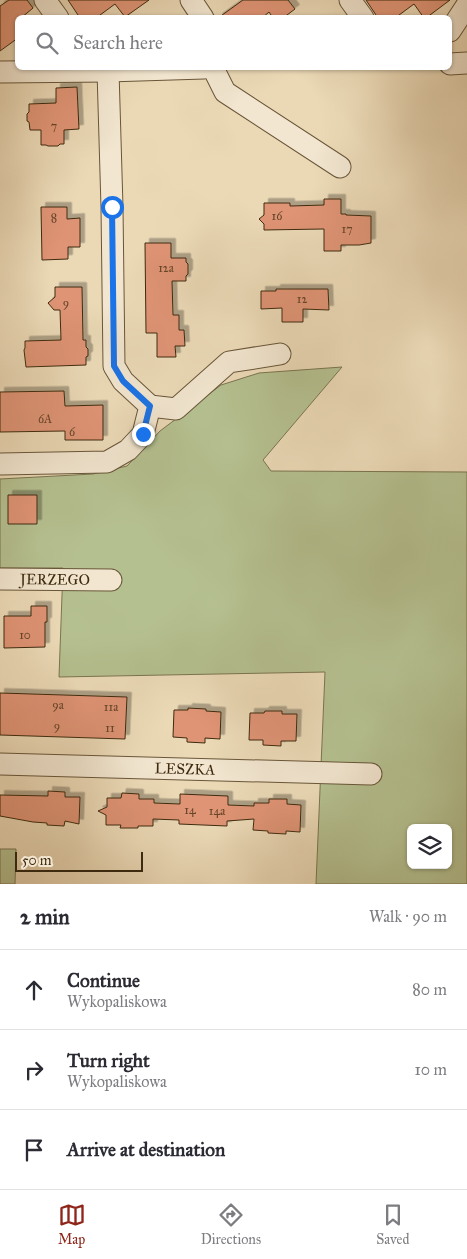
<!DOCTYPE html>
<meta charset="utf-8">
<style>
:root{--surface:#fff;--page:#f2f2f3;--text:#2b2b33;--muted:#7c7c81;--line:#e1e1e2;--accent:#8f2418}
body{margin:0;font-family:"IM FELL Great Primer",serif;background:var(--page);color:var(--text)}
.controls{position:absolute;right:15px;bottom:15px;display:grid;overflow:hidden;border-radius:8px;box-shadow:0 1px 4px #0004}
.controls button{width:45px;height:45px;display:grid;place-items:center;padding:0;border:0;border-bottom:1px solid var(--line);background:var(--surface);color:var(--text);font:25px sans-serif}
.scale{position:absolute;left:15px;bottom:12px;width:128px;box-sizing:border-box;padding-left:5px;border:2px solid #3e2a0f;border-top:0;font-size:14px;line-height:18px;white-space:nowrap;color:#3e2a0f;-webkit-text-stroke:4px #f2e6d0;paint-order:stroke}
.stop{position:absolute;width:15px;height:15px;margin:-11px;border:4px solid #1a73e8;border-radius:50%;background:#fff}
.stop.end{background:#1a73e8;border-color:#fff;box-shadow:0 1px 5px #0008}
.list{margin:0;padding:0;list-style:none}
h2{display:flex;justify-content:space-between;align-items:center;height:65px;margin:0;padding:0 20px;font-size:21px}
h2 small{font-size:16px;font-weight:400;color:var(--muted)}
.list li{display:grid;grid-template-columns:32px 1fr auto;gap:15px;align-items:center;box-sizing:border-box;height:80px;padding:0 20px;border-top:1px solid var(--line)}
.list b{display:block;font-size:19px;white-space:nowrap}
.list p{margin:0;font-size:16px;white-space:nowrap;color:var(--muted)}
.list em{font-size:16px;font-style:normal;color:var(--muted)}
.icon{flex:none;width:28px;height:28px;fill:none;stroke:currentColor;stroke-width:2;stroke-linecap:round;stroke-linejoin:round}
.map{position:relative;flex:none;width:467px;height:884px;overflow:hidden}
.search{position:absolute;background:var(--surface);box-shadow:0 1px 4px #0004;left:15px;right:15px;top:15px;height:55px;display:flex;align-items:center;gap:12px;box-sizing:border-box;padding:0 18px;border-radius:8px;color:var(--muted);font-size:19px}
.sheet{height:305px;background:var(--surface)}
nav{display:flex;justify-content:space-around;align-items:center;box-sizing:border-box;height:70px;border-top:1px solid var(--line);background:var(--surface);font-size:14px;color:var(--muted)}
nav a{display:grid;justify-items:center;gap:2px}
nav .on{color:var(--accent)}
.map>svg:first-child{display:block}
.green{fill:#b5c090;stroke:#7a7550;fill-rule:evenodd}
.building{fill:#df9475;stroke:#3e2a0f;filter:url(#shadow)}
.lines{fill:none;stroke-linecap:round;stroke-linejoin:round}
.minor-casing{stroke:#695639;stroke-width:23}
.minor{stroke:#f2e6d0;stroke-width:21}
.route{stroke:#1a73e8;stroke-width:6}
.labels{text-anchor:middle;stroke-width:4;stroke-linejoin:round;paint-order:stroke}
.number-label{font-size:12px;fill:#664428}
.street-label{font-size:15px;fill:#3e2a0f;stroke:#f2e6d0}
</style>
<div class="map">
<svg width="467" height="884" viewBox="0 0 467 884">
<defs>
<filter id="shadow"><feDropShadow dx="4.5" dy="-4.5" stdDeviation="0" flood-color="#0004"/></filter>
</defs>
<rect width="100%" height="100%" fill="#ebd9b6"/>
<filter id="stains"><feTurbulence type="fractalNoise" baseFrequency=".004" numOctaves="4"/><feColorMatrix values="0 0 0 0 .2 0 0 0 0 .09 0 0 0 0 .02 0 0 0 .5 -.17"/></filter>
<radialGradient id="worn" r=".72"><stop offset=".6" stop-color="#630" stop-opacity="0"/><stop offset="1" stop-color="#630" stop-opacity=".3"/></radialGradient>
<path class="green" d="M342 367 263 460 271 471 467 472V884H316L325 672 59 677 63 568H0V479L93 474 127 466 160 431 221 385 259 373ZM411 828H448V865H411Z
M0 849H16L15 884H0Z"/>
<path class="building" d="M9 0H27L33 8 21 18H18V38L0 51V6Z
M68 0H149L125 17 115 4 96 18H80Z
M243 0H288L295 9 283 18H273L269 12 262 18H218Z
M366 0H450L426 18H424L414 4 395 18H378Z
M77 87 79 129 64 130V144H60L58 146H48L46 145H41V130H30L29 122 27 121V114L29 112V104L56 103V88Z
M324 199H341V214H346V215L371 216V243L359 245H341V251H324V229L264 230V224L259 219 264 215V203H290V206L324 205Z
M41 207H67V219L80 218V247H68V259L42 260Z
M145 243H171V258H186V262L188 264V274L186 276V281H172L173 315H179V330H184L185 346H175L176 357H157V333H146Z
M55 287H82L83 340H86V347L88 349V356L86 357V365L26 367 24 350 25 348V341L61 340 60 310H54L48 303 55 297Z
M276 289H328L329 310 303 309V322H282V308L261 309V291H276Z
M64 391 65 406 103 405V440H65V431L0 432V392Z
M8 495H37V524H8Z
M31 606H47V622H45V647L4 648V616H31Z
M0 693 127 697 125 739 0 735Z
M188 708 206 709V711L221 712 220 739 205 738V743L187 742V738L173 737 174 710H188Z
M265 711H282V714H297L296 741H281V746L263 745V740H249L250 713H264Z
M48 791 65 792V797H80L79 824 65 821 64 826 47 825V823L33 822 0 816V795L48 796Z
M122 793 139 794V799H154V803L180 804V794L228 796V805L254 806V803H269V799H287V804L301 805 300 832 286 831V834L268 833V831L253 830 254 819 227 821V826L179 824V820L153 819V826H138V828H120L121 825H106V815L98 811 107 807V798H121Z"/>
<g class="lines">
<defs>
<g id="minor">
<path d="M45 0 58 18"/>
<path d="M191 0 203 18"/>
<path d="M350 0 363 18"/>
<path d="M450 31 467 5"/>
<path d="M450 64 467 63"/>
<path d="M213 68 225 92 340 167"/>
<path d="M0 72 108 71 204 68"/>
<path d="M150 406 176 409 229 362 280 354"/>
<path d="M0 464 107 462 128 450 143 434 150 406 123 381 114 366 112 207 108 71"/>
<path id="s1" d="M0 579 111 580"/>
<path id="s2" d="M0 764 371 774"/>
</g>
</defs>
<use href="#minor" class="minor-casing"/>
<use href="#minor" class="minor"/>
</g>
<g class="lines">
<path class="route" d="M112 207 114 366 123 381 150 406 143 434"/>
</g>
<g class="labels">
<g class="number-label">
<text x="54" y="130">7</text>
<text x="277" y="220">16</text>
<text x="54" y="222">8</text>
<text x="347" y="233">17</text>
<text x="166" y="272">12a</text>
<text x="302" y="303">12</text>
<text x="66" y="307">9</text>
<text x="45" y="423">6A</text>
<text x="72" y="436">6</text>
<text x="25" y="639">10</text>
<text x="58" y="709">9a</text>
<text x="111" y="711">11a</text>
<text x="57" y="730">9</text>
<text x="110" y="732">11</text>
<text x="190" y="814">14</text>
<text x="217" y="815">14a</text>
</g>
<g class="street-label">
<text dy="5" stroke="none"><textPath href="#s1" startOffset="55">JERZEGO</textPath></text>
<text dy="5" stroke="none"><textPath href="#s2" startOffset="185">LESZKA</textPath></text>
</g>
</g>
<rect width="100%" height="100%" filter="url(#stains)"/>
<rect width="100%" height="100%" fill="url(#worn)"/>
</svg>
<div class="controls">
<button><svg class="icon" aria-label="layers" viewBox="0 0 24 24"><path d="M12 4l9 5-9 5-9-5zM3 14l9 5 9-5"/></svg></button>
</div>
<div class="scale">50 m</div>
<div class="stop" style="left:112px;top:207px"></div>
<div class="stop end" style="left:143px;top:434px"></div>
<div class="search"><svg class="icon" aria-label="search" viewBox="0 0 24 24"><circle cx="10" cy="10" r="6"/><path d="M15 15l6 6"/></svg>Search here</div>
</div>
<section class="sheet">
<h2>2 min<small>Walk · 90 m</small></h2>
<ul class="list">
<li><svg class="icon" aria-label="ahead" viewBox="0 0 24 24"><path d="M12 20V5M6 11l6-6 6 6"/></svg><div><b>Continue</b><p>Wykopaliskowa</p></div><em>80 m</em></li>
<li><svg class="icon" aria-label="right" viewBox="0 0 24 24"><path d="M7 20v-9h11M14 6l5 5-5 5"/></svg><div><b>Turn right</b><p>Wykopaliskowa</p></div><em>10 m</em></li>
<li><svg class="icon" aria-label="arrive" viewBox="0 0 24 24"><path d="M6 21V4h12l-3 4 3 4H6"/></svg><div><b>Arrive at destination</b></div></li>
</ul>
</section>
<nav>
<a class="on"><svg class="icon" aria-label="map" viewBox="0 0 24 24"><path d="M3 6l6-2 6 2 6-2v14l-6 2-6-2-6 2zM9 4v14M15 6v14"/></svg>Map</a>
<a><svg class="icon" aria-label="directions" viewBox="0 0 24 24"><path d="M12 3l9 9-9 9-9-9zM9 14v-3h6M13 9l2 2-2 2"/></svg>Directions</a>
<a><svg class="icon" aria-label="saved" viewBox="0 0 24 24"><path d="M7 4h10v16l-5-4-5 4z"/></svg>Saved</a>
</nav>
